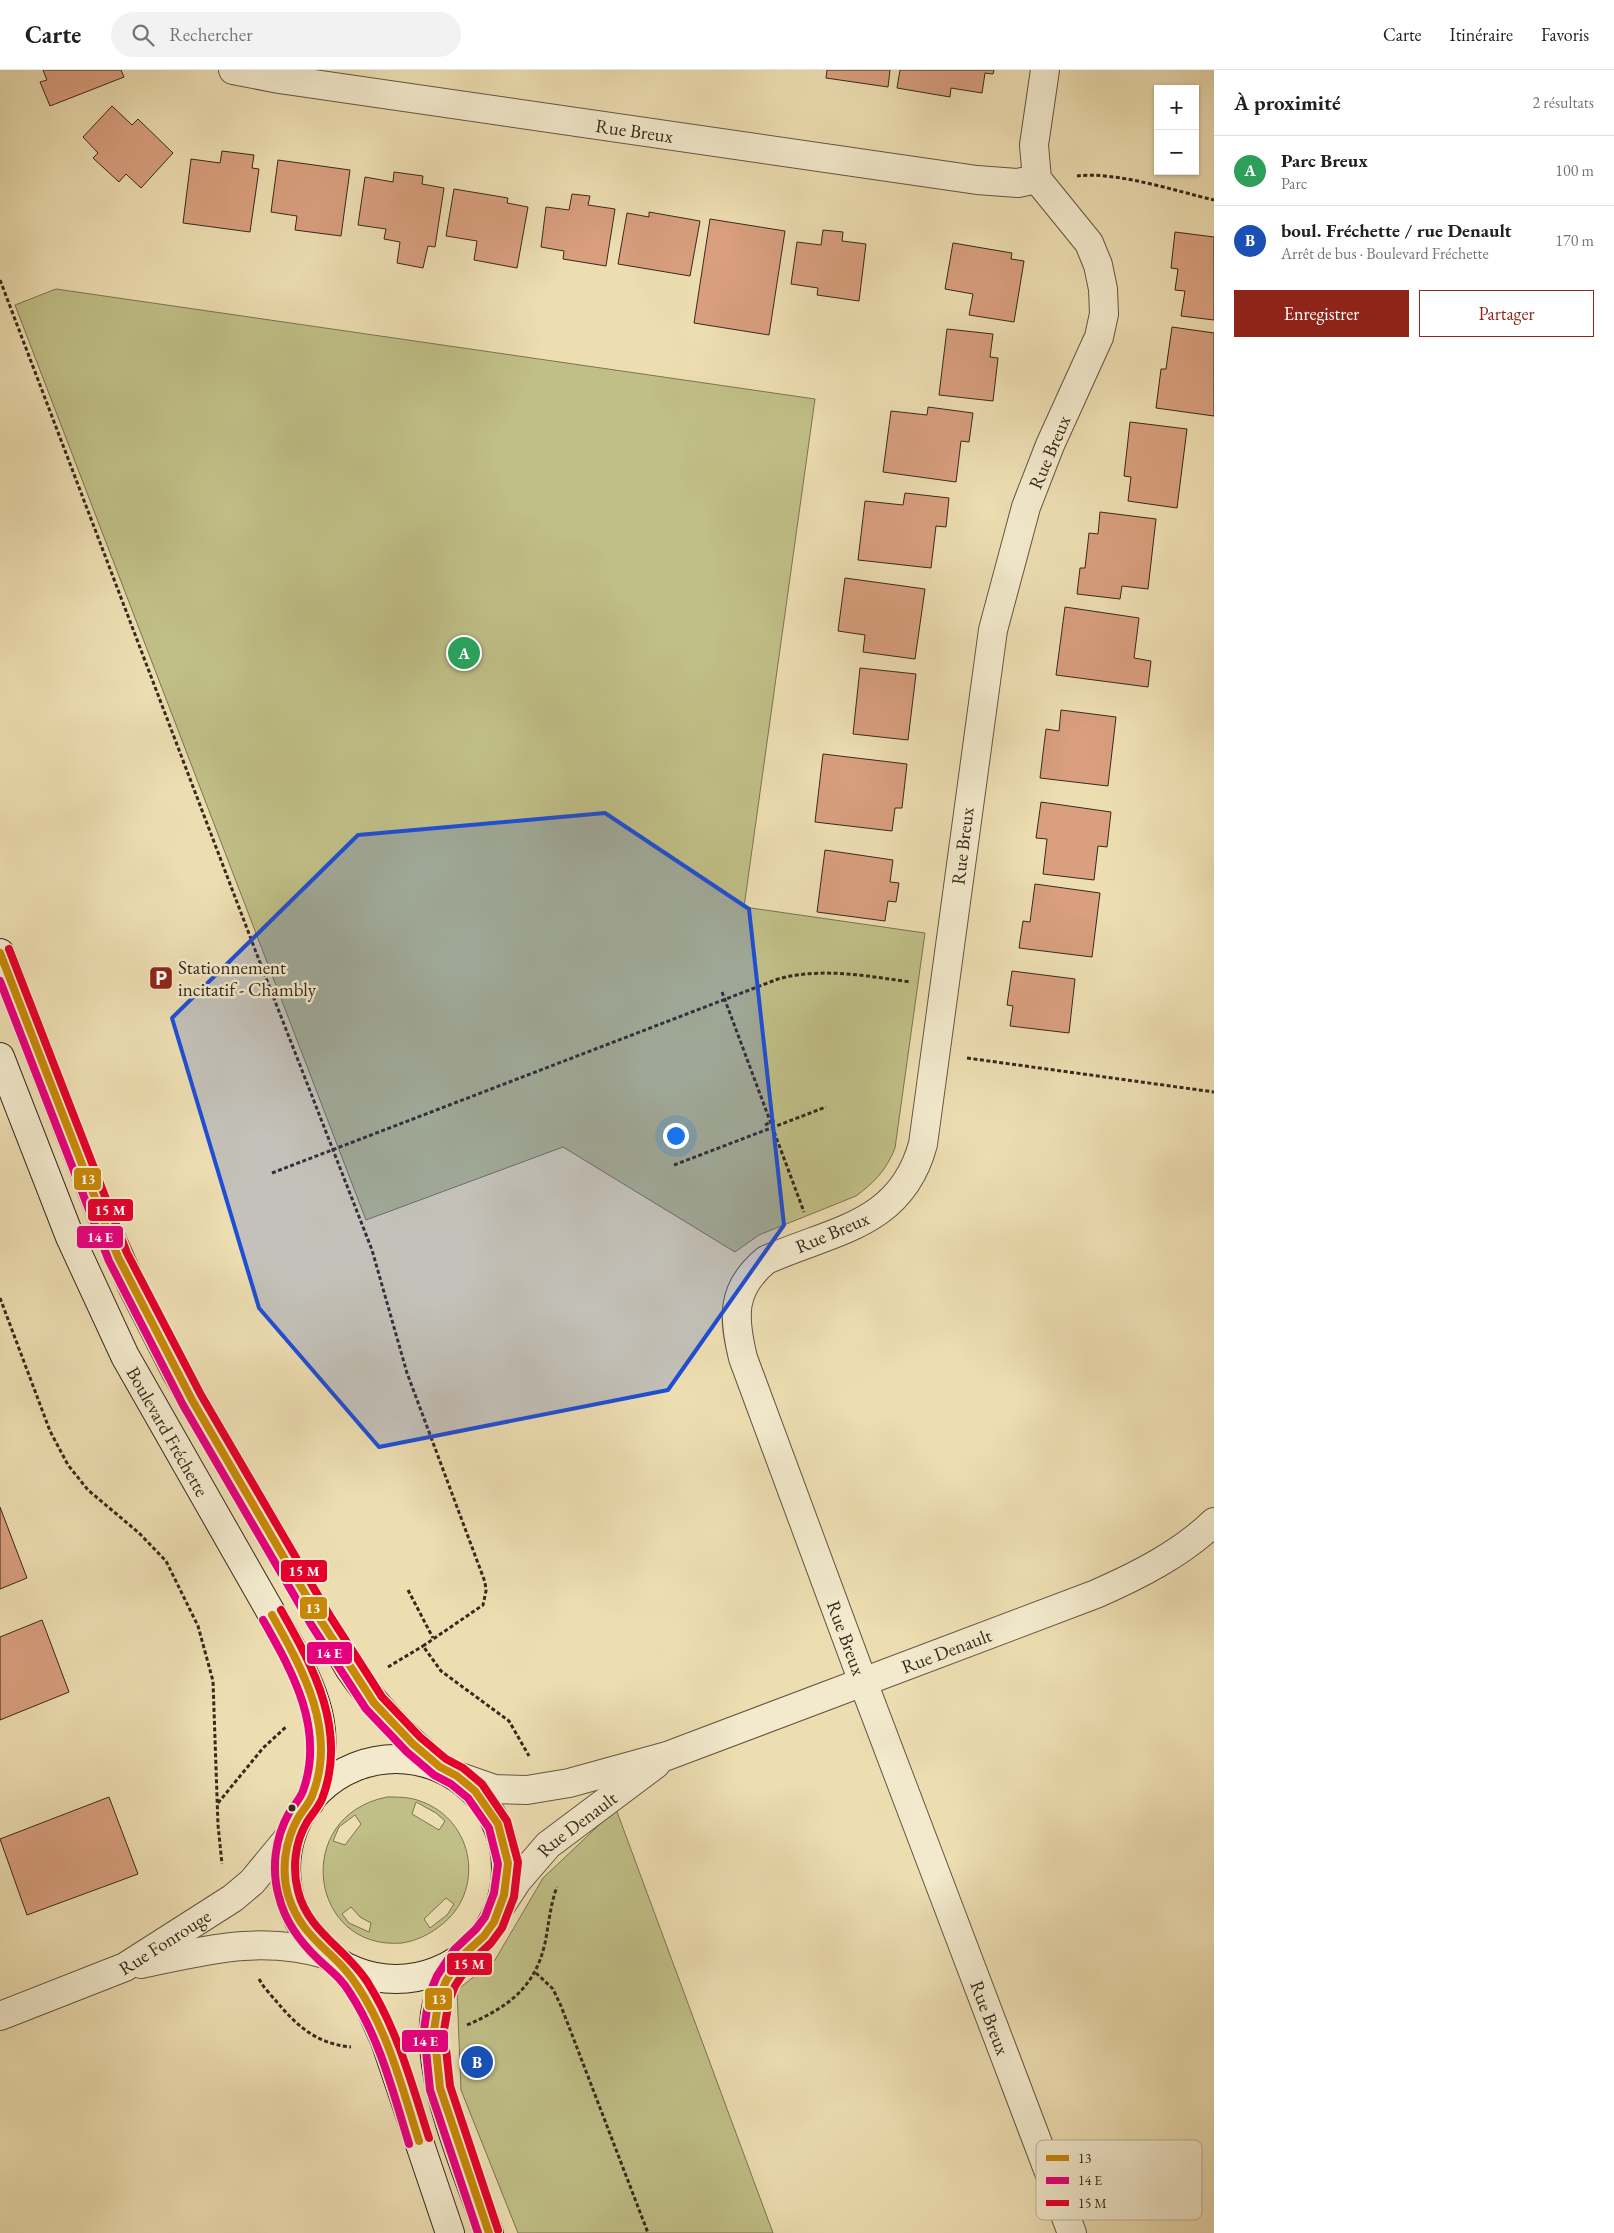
<!DOCTYPE html>
<html lang="fr">
<meta charset="utf-8">
<style>
:root{--surface:#fff;--page:#f2f2f2;--text:#202124;--muted:#757577;--line:#e0e0e0;--accent:#8f2418}
body{margin:0;font-family:"EB Garamond",serif;background:var(--page);color:var(--text)}
.controls{position:absolute;right:15px;top:15px;display:grid;overflow:hidden;border-radius:0px;box-shadow:0 1px 4px #0004}
.controls button{width:45px;height:45px;display:grid;place-items:center;padding:0;border:0;border-bottom:1px solid var(--line);background:var(--surface);color:var(--text);font:25px sans-serif}
.you{position:absolute;left:675px;top:1065px;width:18px;height:18px;margin:-12px;border:4px solid #fff;border-radius:50%;background:#1a73e8;box-shadow:0 0 0 8px #1a73e833}
.badge{display:grid;place-items:center;width:32px;height:32px;border-radius:50%;background:var(--accent);color:#fff;font-size:16px;font-weight:700}
.pin{position:absolute;translate:-50% -50%;border:2px solid #fff;box-shadow:0 1px 5px #0006}
.list{margin:0;padding:0;list-style:none}
h2{display:flex;justify-content:space-between;align-items:center;height:65px;margin:0;padding:0 20px;font-size:21px}
h2 small{font-size:16px;font-weight:400;color:var(--muted)}
.list li{display:grid;grid-template-columns:32px 1fr auto;gap:15px;align-items:center;box-sizing:border-box;height:70px;padding:0 20px;border-top:1px solid var(--line)}
.list b{display:block;font-size:19px;white-space:nowrap}
.list p{margin:0;font-size:16px;white-space:nowrap;color:var(--muted)}
.list em{font-size:16px;font-style:normal;color:var(--muted)}
.actions{display:flex;gap:10px;padding:15px 20px}
.actions a{flex:1;padding:11px 0;border:1px solid var(--accent);border-radius:0px;text-align:center;font-size:18px;color:var(--accent)}
.actions .main{background:var(--accent);color:#fff}
.icon{flex:none;width:28px;height:28px;fill:none;stroke:currentColor;stroke-width:2;stroke-linecap:round;stroke-linejoin:round}
.map{position:relative;flex:none;width:1214px;height:2163px;overflow:hidden}
header{display:flex;align-items:center;gap:30px;box-sizing:border-box;height:70px;padding:0 25px;background:var(--surface);border-bottom:1px solid var(--line)}
header strong{font-size:24px}
nav{display:flex;gap:28px;margin-inline-start:auto;font-size:18px}
.search{width:350px;height:45px;background:var(--page);display:flex;align-items:center;gap:12px;box-sizing:border-box;padding:0 18px;border-radius:28px;color:var(--muted);font-size:19px}
main{display:flex}
aside{flex:1;background:var(--surface)}
.map>svg:first-child{display:block}
.green{fill:#c0bf87;stroke:#7c7451;fill-rule:evenodd}
.building{fill:#d99f7f;stroke:#38291b}
.lines{fill:none;stroke-linecap:round;stroke-linejoin:round}
.street-casing{stroke:#655641;stroke-width:30}
.secondary-casing{stroke:#38291b;stroke-width:30}
.path{stroke:#38291b;stroke-width:3;stroke-dasharray:4 2.5;stroke-linecap:butt}
.street{stroke:#f3eacd;stroke-width:28}
.secondary{stroke:#f3eacd;stroke-width:28}
.bus-1-casing{stroke:#f3eacd;stroke-width:11}
.bus-2-casing{stroke:#f3eacd;stroke-width:11}
.bus-3-casing{stroke:#f3eacd;stroke-width:11}
.bus-1{stroke:#c78707;stroke-width:8}
.bus-2{stroke:#e5007d;stroke-width:8}
.bus-3{stroke:#e4002b;stroke-width:8}
.marked{fill:#1d4ed8;fill-opacity:0.2;stroke:#1d4ed8;stroke-width:4;stroke-linejoin:round}
.bus-dot{fill:#38291b;stroke:#f3eacd;stroke-width:2}
.labels{text-anchor:middle;stroke-width:5;stroke-linejoin:round;paint-order:stroke}
.street-label{font-size:19px;fill:#38291b;stroke:#f3eacd}
.poi-label{font-size:19px;fill:#38291b;stroke:#f3eacd;text-anchor:start}
.key{fill:#f3eacd;stroke:#bbb098;stroke-width:1}
.key-label{font-size:14px;fill:#38291b}
.line-badge{stroke:#f3eacd;stroke-width:2}
.badge-label{font-size:14px;text-anchor:middle;font-weight:bold;fill:#fff}
</style>
<header>
<strong>Carte</strong>
<div class="search"><svg class="icon" aria-label="search" viewBox="0 0 24 24"><circle cx="10" cy="10" r="6"/><path d="M15 15l6 6"/></svg>Rechercher</div>
<nav><a>Carte</a><a>Itinéraire</a><a>Favoris</a></nav>
</header>
<main>
<div class="map">
<svg width="1214" height="2163" viewBox="0 0 1214 2163">
<rect width="100%" height="100%" fill="#eddeb2"/>
<filter id="stains"><feTurbulence type="fractalNoise" baseFrequency=".004" numOctaves="4"/><feColorMatrix values="0 0 0 0 .2 0 0 0 0 .09 0 0 0 0 .02 0 0 0 .5 -.17"/></filter>
<radialGradient id="worn" r=".72"><stop offset=".6" stop-color="#630" stop-opacity="0"/><stop offset="1" stop-color="#630" stop-opacity=".3"/></radialGradient>
<path class="green" d="M56 219 815 329 744 837 925 863 895 1078C887 1099 874 1113 856 1126L759 1165 735 1182 563 1077 366 1150 15 235Z
M387 1727C398 1727 410 1727 420 1731 475 1750 486 1822 440 1856 430 1864 416 1871 402 1873 309 1881 291 1746 387 1727ZM416 1732 436 1743 445 1751 439 1760 412 1744ZM355 1745 361 1754 345 1775 333 1771 339 1757ZM446 1828 454 1834 447 1845 430 1858 424 1849ZM351 1837 360 1847 371 1853 369 1862 349 1853 342 1844Z
M616 1739 773 2163H518L461 2020 457 1920 495 1890 543 1808Z"/>
<path class="building" d="M43 0H121L124 7 50 36 40 12 47 10Z
M827 0H890L888 17 826 8Z
M900 0H994L993 4 985 3 982 23 951 18 950 27 897 18Z
M112 36 132 55 138 49 173 83 141 118 126 104 119 112 93 88 98 83 83 67Z
M222 81 254 85 252 98 259 99 250 162 183 153 191 89 220 93Z
M278 90 350 100 341 166 295 160 297 146 271 142Z
M394 102 423 106 422 114 444 118 435 177 428 176 423 198 397 193 400 172 384 169 386 159 358 155 365 107 393 112Z
M454 119 508 128 507 133 528 137 517 198 474 190 477 171 446 166Z
M572 124 590 126 588 135 615 139 606 196 563 189 564 181 541 177 546 137 569 140Z
M649 142 700 151 690 206 618 194 627 143 649 147Z
M710 149 785 161 769 265 694 253Z
M823 160 843 162 842 171 866 174 859 231 817 225 818 218 791 214 797 172 821 175Z
M1175 162 1214 167V250L1181 246 1185 221 1175 220 1178 199 1171 198Z
M953 173 1012 183 1011 189 1024 191 1014 252 969 245 973 224 945 219Z
M1172 257 1214 263V346L1156 338 1161 299H1166Z
M947 259 993 264 990 287 998 288 993 331 939 325Z
M928 337 973 343 969 372 961 371 956 412 883 402 891 341 927 345Z
M1130 352 1187 359 1177 438 1128 431 1131 407 1124 406Z
M905 423 949 428 946 457 936 456 931 498 858 490 865 431 903 435Z
M1100 442 1156 449 1148 519 1122 516 1120 529 1077 524 1080 498H1085L1089 463 1098 464Z
M845 508 925 519 915 589 863 582 865 565 838 561Z
M1065 537 1139 548 1134 588 1151 591 1148 617 1056 605Z
M860 598 916 604 908 670 853 664Z
M1061 640 1116 647 1108 716 1040 708 1046 659 1059 661Z
M823 684 907 694 902 738H895L892 761 815 752Z
M1041 732 1111 742 1107 777 1098 776 1094 810 1043 804 1047 769 1036 768Z
M825 780 893 790 890 812 899 813 896 832 888 831 885 851 817 842Z
M1035 814 1100 823 1092 887 1019 878 1023 851 1030 852Z
M1012 901 1075 909 1069 963 1010 956 1013 936 1007 935Z
M0 1437 27 1508 0 1519Z
M42 1550 69 1622 0 1650V1567Z
M109 1727 138 1804 27 1845 0 1769Z"/>
<g class="lines">
<defs>
<g id="street">
<path id="s1" d="M233 0 279 9 977 110 1018 113 1037 109"/>
<path id="s2" d="M1045 0 1034 75 1037 109 1089 173 1098 195 1103 219 1104 244 1099 267 1050 375 1026 437 993 560 923 1074C901 1156 833 1160 766 1190 731 1219 733 1247 743 1288L863 1612 1072 2163"/>
<path id="s3" d="M457 1706 494 1719 527 1720 569 1713 667 1686 1096 1524C1137 1506 1181 1484 1214 1452"/>
<path id="s4" d="M500 1837 517 1811 548 1775 656 1694"/>
<path d="M141 1894C208 1880 260 1865 329 1885"/>
<path id="s5" d="M0 1946 125 1897 233 1828 252 1812 290 1766"/>
</g>
<g id="secondary">
<path d="M0 883 104 1152 133 1218 176 1302 349 1598C375 1636 404 1667 440 1697"/>
<path id="s6" d="M0 987 70 1167 125 1286 289 1574C320 1633 333 1667 310 1732"/>
<circle cx="396" cy="1799" r="110"/>
<path d="M462 1887C453 1900 444 1912 439 1927 417 1992 467 2100 489 2163"/>
<path d="M341 1894 365 1926 385 1971 450 2163"/>
</g>
</defs>
<use href="#street" class="street-casing"/>
<use href="#secondary" class="secondary-casing"/>
<path class="path" d="M1077 106C1115 101 1176 121 1214 130
M0 210 259 890 372 1180 407 1303 485 1512 486 1521 483 1535 423 1576 441 1601 509 1651 529 1686
M722 922 804 1142
M967 988 1214 1022
M765 1055 775 1050
M674 1095 826 1037
M272 1103 778 909C823 897 865 906 911 912
M0 1228 50 1361 68 1395 88 1420 139 1463 166 1491 198 1556 213 1611 218 1755 222 1794
M408 1520 433 1568
M388 1597 423 1576
M218 1733 263 1678 287 1656
M536 1903 553 1919 561 1936 648 2163
M259 1909 264 1917C290 1947 308 1973 351 1977
M467 1955C508 1937 535 1918 545 1873 549 1854 550 1835 557 1817"/>
<use href="#street" class="street"/>
<use href="#secondary" class="secondary"/>
<defs>
<path id="bus-1" d="M0 883 118 1187 192 1330 321 1551 374 1633 413 1674 440 1697 457 1706 475 1721 498 1754 508 1793 504 1825 494 1852 484 1866 462 1886 446 1911 439 1928 434 1960 440 2018 489 2163
M272 1545C303 1600 338 1662 312 1726 309 1734 302 1741 298 1748 285 1771 281 1800 288 1825 302 1871 336 1881 358 1917 389 1964 402 2018 419 2071"/>
<path id="bus-2" d="M0 911 109 1191 183 1335 312 1556 366 1639 407 1682 434 1705 451 1714 468 1728 489 1758 498 1794 494 1823 485 1847 476 1859 454 1880 437 1906 429 1925 424 1960 430 2020 478 2163
M263 1550C293 1603 325 1659 303 1721 300 1729 294 1735 289 1743 275 1768 271 1799 279 1827 285 1851 301 1873 319 1890 331 1901 342 1909 350 1923 380 1969 393 2022 409 2074"/>
<path id="bus-3" d="M9 879 127 1183 201 1325 330 1546 382 1627 420 1667 446 1689 463 1698 482 1714 507 1751 518 1792 514 1827 502 1858 491 1873 470 1893 455 1916 449 1931 444 1960 450 2016 498 2160
M281 1540C314 1598 348 1662 322 1729 318 1738 312 1744 307 1752 295 1772 292 1798 298 1821 308 1862 347 1879 368 1913 398 1961 412 2015 429 2068"/>
</defs>
<use href="#bus-1" class="bus-1-casing"/>
<use href="#bus-2" class="bus-2-casing"/>
<use href="#bus-3" class="bus-3-casing"/>
<use href="#bus-1" class="bus-1"/>
<use href="#bus-2" class="bus-2"/>
<use href="#bus-3" class="bus-3"/>
</g>
<path class="marked" d="M605 743 749 839 784 1155 668 1320 379 1377 259 1238 172 948 358 765Z"/>
<defs>
<symbol id="parking-square" viewBox="-11 -11 22 22"><rect x="-9" y="-9" width="18" height="18" rx="4" fill="#8f2418" stroke="#f3eacd"/><path d="M-3.5-5.5H1a3.5 3.5 0 0 1 0 7H-1V5.5H-3.5ZM-1-3.4V-.6H.8a1.4 1.4 0 0 0 0-2.8Z" fill="#fff"/></symbol>
</defs>
<g fill-rule="evenodd">
<use href="#parking-square" x="147" y="894" width="28" height="28"/>
</g>
<circle class="bus-dot" cx="292" cy="1738" r="4.5"/>
<g class="labels">
<g class="street-label">
<text dy="7" stroke="none"><textPath href="#s1" startOffset="406">Rue Breux</textPath></text>
<text transform="translate(1049 382) rotate(-67)" y="7">Rue Breux</text>
<text transform="translate(962 776) rotate(-83)" y="7">Rue Breux</text>
<text transform="translate(832 1162) rotate(-23)" y="7">Rue Breux</text>
<text dy="7" stroke="none"><textPath href="#s6" startOffset="411">Boulevard Fréchette</textPath></text>
<text dy="7" stroke="none"><textPath href="#s2" startOffset="1732">Rue Breux</textPath></text>
<text dy="7" stroke="none"><textPath href="#s3" startOffset="515">Rue Denault</textPath></text>
<text dy="7" stroke="none"><textPath href="#s4" startOffset="114">Rue Denault</textPath></text>
<text dy="7" stroke="none"><textPath href="#s5" startOffset="181">Rue Fonrouge</textPath></text>
<text dy="7" stroke="none"><textPath href="#s2" startOffset="2138">Rue Breux</textPath></text>
</g>
<g class="poi-label">
<text x="178" y="904">Stationnement<tspan x="178" dy="22">incitatif - Chambly</tspan></text>
</g>
</g>
<rect x="1036" y="2070" width="166" height="80" rx="8" class="key"/>
<rect x="1046" y="2085" width="23" height="6" fill="#c78707"/>
<rect x="1046" y="2107" width="23" height="7" fill="#e5007d"/>
<rect x="1046" y="2130" width="23" height="6" fill="#e4002b"/>
<g class="key-label">
<text x="1078" y="2093">13</text>
<text x="1078" y="2115">14 E</text>
<text x="1078" y="2138">15 M</text>
</g>
<g class="line-badge">
<rect x="73" y="1097" width="29" height="24" rx="5" fill="#c78707"/>
<rect x="87" y="1128" width="47" height="24" rx="5" fill="#e4002b"/>
<rect x="76" y="1155" width="48" height="24" rx="5" fill="#e5007d"/>
<rect x="280" y="1489" width="48" height="24" rx="5" fill="#e4002b"/>
<rect x="299" y="1526" width="29" height="24" rx="5" fill="#c78707"/>
<rect x="306" y="1571" width="47" height="24" rx="5" fill="#e5007d"/>
<rect x="446" y="1882" width="47" height="24" rx="5" fill="#e4002b"/>
<rect x="424" y="1917" width="29" height="24" rx="5" fill="#c78707"/>
<rect x="401" y="1959" width="48" height="24" rx="5" fill="#e5007d"/>
</g>
<g class="badge-label">
<text x="88" y="1114">13</text>
<text x="110" y="1145">15 M</text>
<text x="100" y="1172">14 E</text>
<text x="304" y="1506">15 M</text>
<text x="313" y="1543">13</text>
<text x="329" y="1588">14 E</text>
<text x="469" y="1899">15 M</text>
<text x="439" y="1934">13</text>
<text x="425" y="1976">14 E</text>
</g>
<rect width="100%" height="100%" filter="url(#stains)"/>
<rect width="100%" height="100%" fill="url(#worn)"/>
</svg>
<div class="controls">
<button>+</button>
<button>−</button>
</div>
<div class="you"></div>
<div class="pin badge" style="left:464px;top:583px;background:#2e9e5b">A</div>
<div class="pin badge" style="left:477px;top:1992px;background:#1a4fb4">B</div>
</div>
<aside>
<h2>À proximité<small>2 résultats</small></h2>
<ul class="list">
<li><span class="badge" style="background:#2e9e5b">A</span><div><b>Parc Breux</b><p>Parc</p></div><em>100 m</em></li>
<li><span class="badge" style="background:#1a4fb4">B</span><div><b>boul. Fréchette / rue Denault</b><p>Arrêt de bus · Boulevard Fréchette</p></div><em>170 m</em></li>
</ul>
<div class="actions"><a class="main">Enregistrer</a><a>Partager</a></div>
</aside>
</main>
